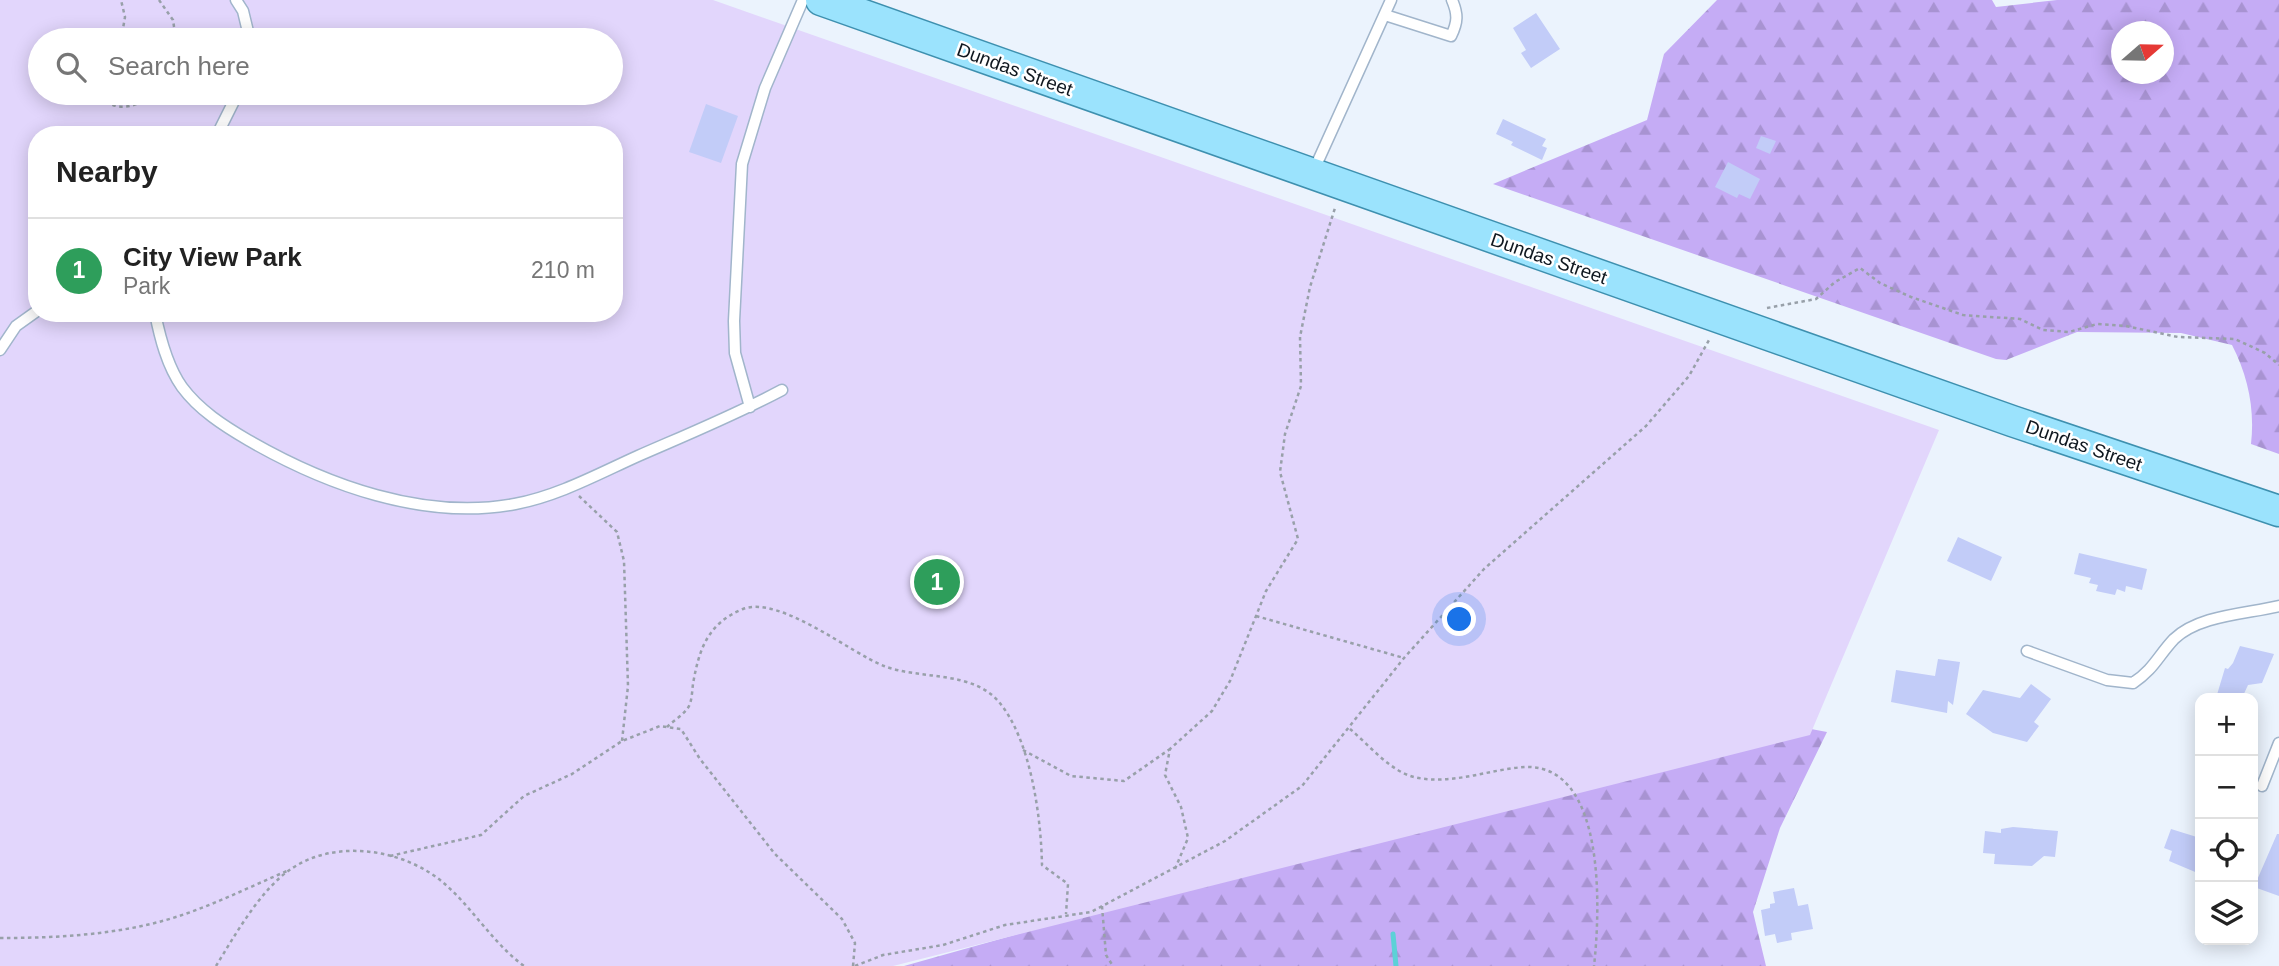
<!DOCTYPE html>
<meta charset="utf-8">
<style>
:root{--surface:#fff;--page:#f6f6f6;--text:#222;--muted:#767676;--line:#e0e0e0;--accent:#2563eb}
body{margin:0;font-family:Helvetica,sans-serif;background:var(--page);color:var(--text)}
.controls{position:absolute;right:21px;bottom:21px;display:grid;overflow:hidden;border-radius:14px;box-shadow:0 4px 18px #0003}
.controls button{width:63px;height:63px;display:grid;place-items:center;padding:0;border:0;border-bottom:2px solid var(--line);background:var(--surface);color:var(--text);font:35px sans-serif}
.compass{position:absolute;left:2111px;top:21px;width:63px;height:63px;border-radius:50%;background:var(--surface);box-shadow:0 4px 18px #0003;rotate:70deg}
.you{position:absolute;left:1460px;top:620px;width:24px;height:24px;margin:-18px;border:5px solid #fff;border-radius:50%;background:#1a73e8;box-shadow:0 0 0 10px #1a73e833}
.badge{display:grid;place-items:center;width:46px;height:46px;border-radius:50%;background:var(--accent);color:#fff;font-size:23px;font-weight:700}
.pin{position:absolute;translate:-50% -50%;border:4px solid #fff;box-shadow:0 2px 7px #0006}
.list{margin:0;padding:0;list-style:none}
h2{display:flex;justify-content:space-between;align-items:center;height:91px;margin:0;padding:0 28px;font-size:30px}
h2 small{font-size:23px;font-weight:400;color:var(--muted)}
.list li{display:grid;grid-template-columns:46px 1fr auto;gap:21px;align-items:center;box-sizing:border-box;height:105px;padding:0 28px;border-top:2px solid var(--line)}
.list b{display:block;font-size:26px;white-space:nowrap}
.list p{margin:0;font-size:23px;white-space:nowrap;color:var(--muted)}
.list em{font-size:23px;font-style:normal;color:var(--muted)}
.icon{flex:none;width:38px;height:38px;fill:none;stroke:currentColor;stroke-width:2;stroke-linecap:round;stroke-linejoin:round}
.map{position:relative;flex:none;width:2279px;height:966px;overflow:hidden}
.search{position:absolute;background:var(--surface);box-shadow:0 4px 18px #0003;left:28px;top:28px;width:595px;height:77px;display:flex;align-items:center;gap:18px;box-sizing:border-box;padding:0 24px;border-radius:38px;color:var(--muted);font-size:26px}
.panel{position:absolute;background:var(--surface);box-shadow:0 4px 18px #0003;left:28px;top:126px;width:595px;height:196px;border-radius:28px}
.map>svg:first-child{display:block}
.forest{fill:url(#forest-firs);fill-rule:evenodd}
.park{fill:#e2d6fc;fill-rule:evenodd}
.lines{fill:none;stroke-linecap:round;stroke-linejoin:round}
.stream{stroke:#5cd1d7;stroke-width:5}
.building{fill:#c2ccf8}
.lane-casing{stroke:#a1b5cb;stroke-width:13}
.primary-casing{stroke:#3e90af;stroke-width:33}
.path{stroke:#98a0a9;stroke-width:2.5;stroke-dasharray:3.5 3.5;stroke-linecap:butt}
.lane{stroke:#fff;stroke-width:10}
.primary{stroke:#9be3fd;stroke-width:30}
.labels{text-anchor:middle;stroke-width:5;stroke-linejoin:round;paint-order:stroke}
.street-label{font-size:19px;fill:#0f171f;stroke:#fff}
</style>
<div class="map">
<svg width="2279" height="966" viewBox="0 0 2279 966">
<defs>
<pattern id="forest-firs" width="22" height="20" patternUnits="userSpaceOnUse" patternTransform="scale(1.75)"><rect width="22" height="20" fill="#c5acf5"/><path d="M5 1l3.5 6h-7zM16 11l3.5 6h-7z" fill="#a893d2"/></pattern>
</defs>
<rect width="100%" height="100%" fill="#ebf3fd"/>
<path class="forest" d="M1717 0H1992L1996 7 2057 0H2279V454L2251 444C2255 409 2248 376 2232 345L2181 333 2077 332 2006 360 1996 359 1493 184 1647 120 1664 54ZM2122 32H2164V74H2122Z
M1710 710 1827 732 1780 828 1753 912 1766 966H904L1036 929Z"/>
<path class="park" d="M0 0H713L1939 430 1810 735 893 966H0ZM40 40H611V93H40ZM37 135H614V313H37Z"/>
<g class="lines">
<path class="stream" d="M1393 934 1396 966"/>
</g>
<path class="building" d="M1536 13 1560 49 1531 68 1521 53 1526 50 1513 28Z
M706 104 738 116 721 163 689 152Z
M1503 119 1546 139 1542 146 1547 148 1542 160 1511 145 1513 142 1496 134Z
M1761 136 1776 141 1770 154 1756 148Z
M1728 162 1760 179 1750 199 1739 194 1737 198 1715 187Z
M1958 537 2002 557 1991 581 1947 561Z
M2079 553 2147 569 2142 590 2126 586 2125 592 2117 589 2115 595 2096 591 2098 585 2089 583 2091 578 2074 574Z
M2240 646 2274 654 2262 683 2248 685 2242 698H2216L2225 668 2228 669 2233 663Z
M1938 659 1960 662 1953 705 1948 701 1947 713 1891 702 1896 670 1935 676Z
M2031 684 2051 699 2034 722 2039 726 2027 742 1993 733 1966 714 1983 690 2020 698Z
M2013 827 2058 831 2055 857 2044 856 2032 866 1994 864 1995 854 1983 853 1985 831 2001 833V829Z
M2171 829 2200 838V874L2169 861 2172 851 2164 848Z
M2277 834H2279V896L2254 887Z
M1794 888 1798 906 1808 904 1813 929 1791 933 1792 940 1777 943 1775 934 1765 936 1761 910 1770 908V904L1775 903 1773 892Z"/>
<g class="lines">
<defs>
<path id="lane" d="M236 0 243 11 250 40
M1385 15 1451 36C1458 22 1458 14 1452 0
M217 135 238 93
M1313 172 1391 0
M155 313C160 338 167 366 182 387 199 410 224 426 248 440 326 485 424 521 515 504 558 496 598 474 638 456 686 435 735 415 782 390
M0 350 16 326 37 311
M750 407 735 353 734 321 742 164 765 88 803 0
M2027 651 2107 680 2133 683C2154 669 2158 656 2174 639 2199 615 2246 614 2279 606
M2262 786 2279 743"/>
<path id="primary" d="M821 0 2012 421 2279 511"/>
</defs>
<use href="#lane" class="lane-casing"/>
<use href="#primary" class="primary-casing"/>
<path class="path" d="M159 0 173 20 176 40
M121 40 125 17 121 0
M107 93 109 103C124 112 143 103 156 93
M1767 308 1816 299 1835 282 1860 268 1880 283 1911 297 1963 315 2020 319 2043 330 2069 332 2097 324 2126 326 2178 337 2235 339 2265 353 2279 365
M579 496 617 532 624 561 628 686 622 741
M1256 616 1404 658
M667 727C673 721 682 716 687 709 692 704 692 691 693 684 699 649 708 623 743 609 780 595 852 654 884 666 920 680 972 670 999 702 1031 740 1041 817 1042 865L1068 884 1066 914
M1350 729C1369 745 1390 771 1414 777 1450 786 1490 769 1525 767 1607 764 1600 912 1594 966
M1023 750 1071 776 1124 781 1170 749
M390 856 481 835 524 796 572 774 622 741 660 726 681 729 700 759 775 854 842 919 855 943 853 966
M1175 869 1188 838 1181 807 1165 775 1170 749 1212 711 1230 681 1266 591 1298 539 1280 472 1285 434 1301 386 1300 337 1310 287 1335 208
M1102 906 1106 955 1113 966
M0 938C55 938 113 935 166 920 208 908 247 888 287 871
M216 966C235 935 261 889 291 869 336 838 406 849 446 885 474 910 493 943 524 966
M855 966 883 955 943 945 1005 925 1091 912 1225 841 1302 786 1404 658 1484 569 1646 426 1689 376 1709 340"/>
<use href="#lane" class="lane"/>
<use href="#primary" class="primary"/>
</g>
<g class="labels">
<g class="street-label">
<text transform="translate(1015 69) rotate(20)" y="7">Dundas Street</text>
<text transform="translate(1549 258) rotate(19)" y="7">Dundas Street</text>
<text transform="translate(2084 445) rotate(19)" y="7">Dundas Street</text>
</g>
</g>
</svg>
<div class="controls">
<button>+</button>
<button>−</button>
<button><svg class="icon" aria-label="locate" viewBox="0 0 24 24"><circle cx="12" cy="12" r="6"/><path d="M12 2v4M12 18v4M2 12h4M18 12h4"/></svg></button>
<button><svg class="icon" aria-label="layers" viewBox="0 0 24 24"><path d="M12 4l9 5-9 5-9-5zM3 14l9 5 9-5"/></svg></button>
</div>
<svg class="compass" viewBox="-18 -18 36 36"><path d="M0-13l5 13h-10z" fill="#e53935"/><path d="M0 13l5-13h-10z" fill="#767676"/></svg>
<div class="you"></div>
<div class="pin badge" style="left:937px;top:582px;background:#2e9e5b">1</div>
<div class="search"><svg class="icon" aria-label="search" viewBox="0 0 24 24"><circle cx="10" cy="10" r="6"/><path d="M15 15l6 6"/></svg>Search here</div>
<section class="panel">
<h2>Nearby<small></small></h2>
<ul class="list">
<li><span class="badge" style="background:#2e9e5b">1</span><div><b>City View Park</b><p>Park</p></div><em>210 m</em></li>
</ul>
</section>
</div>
